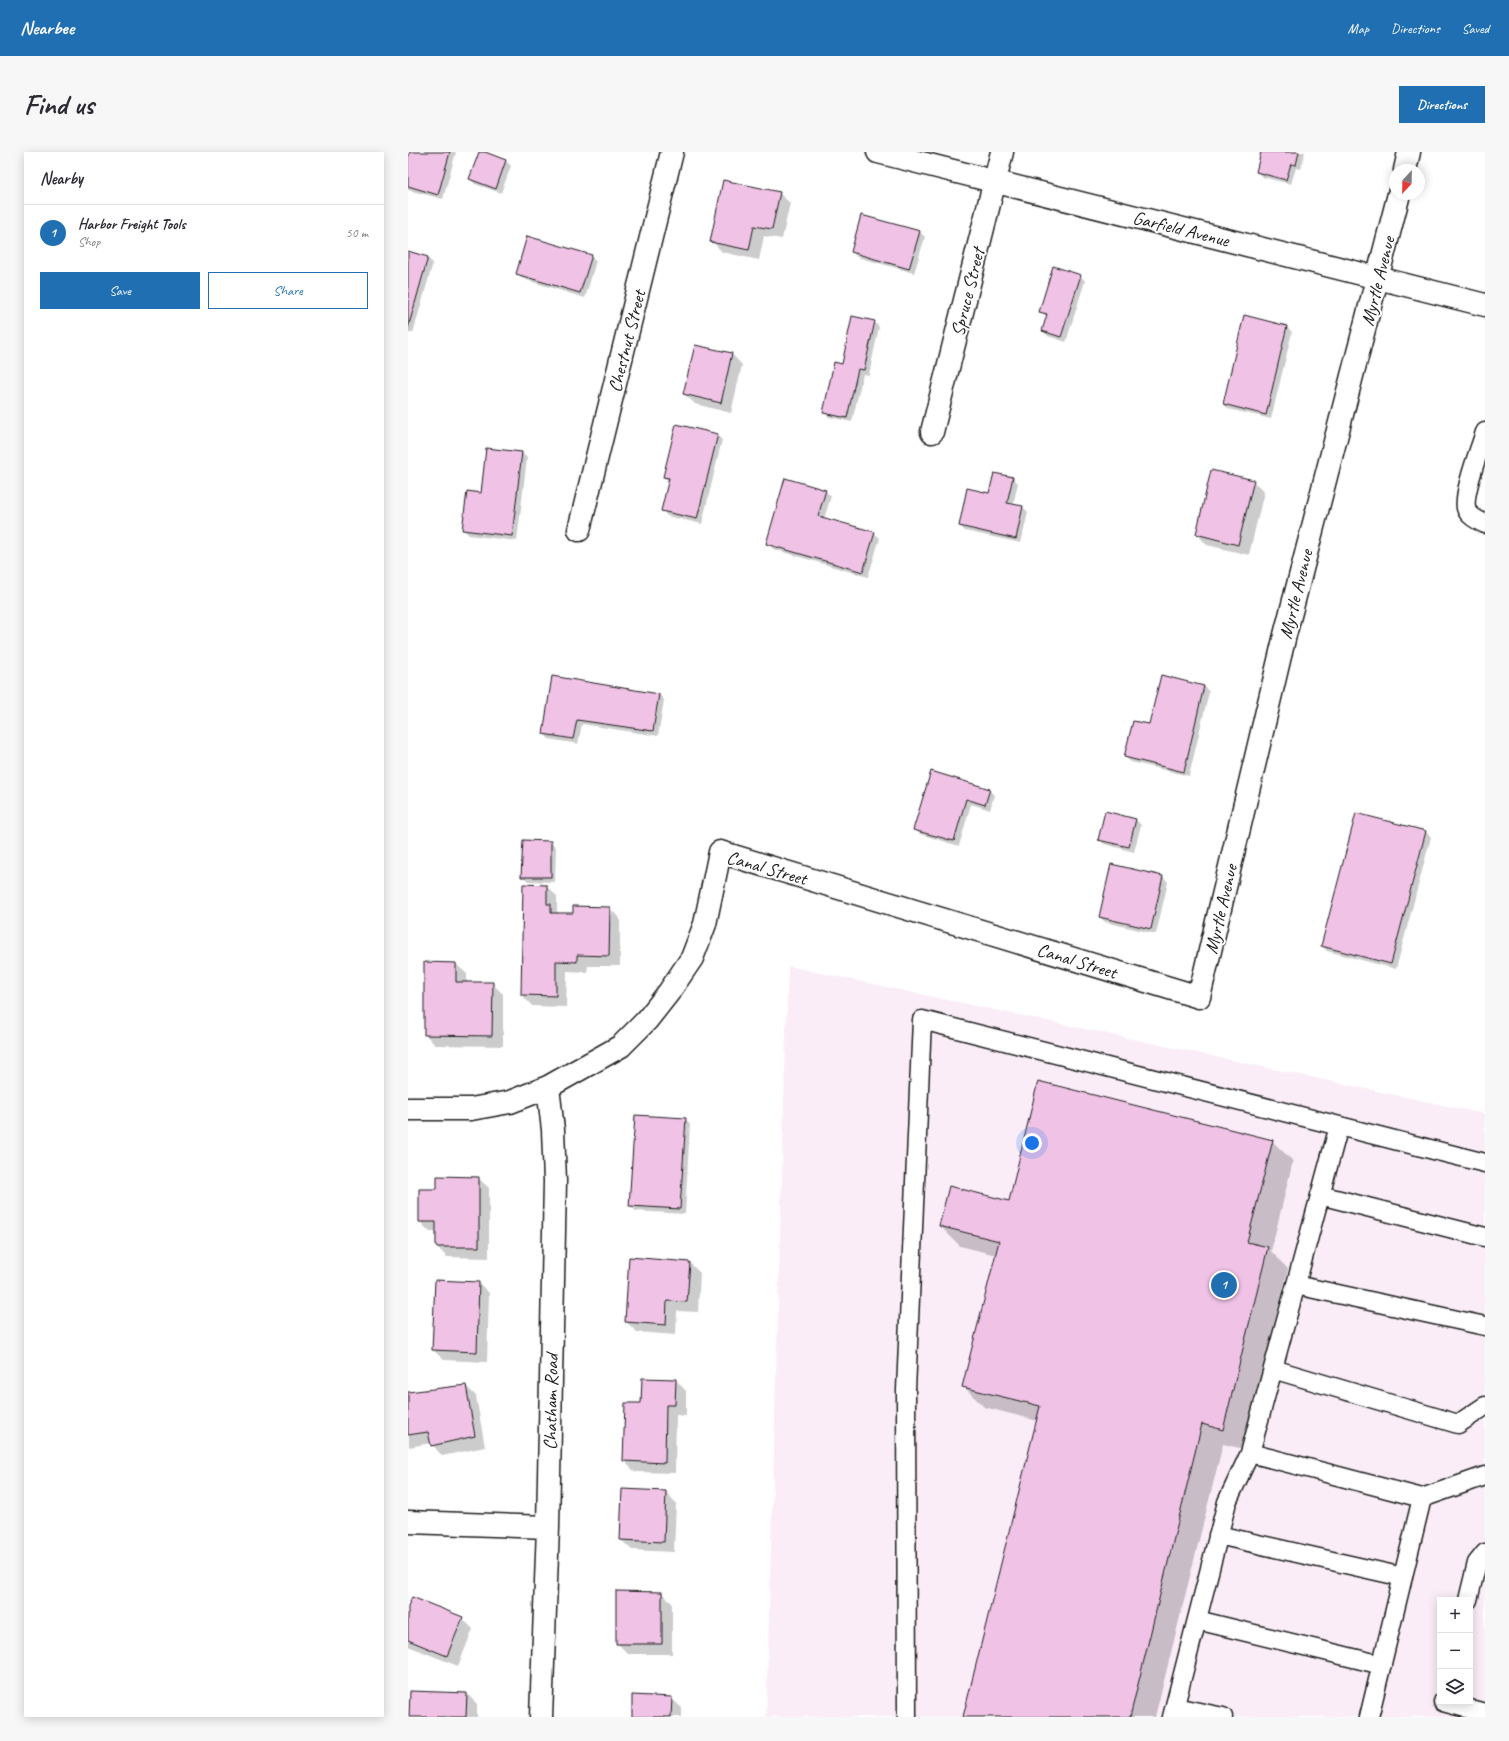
<!DOCTYPE html>
<meta charset="utf-8">
<style>
:root{--surface:#fff;--page:#f7f7f7;--text:#2b2b33;--muted:#7c7c81;--line:#e1e1e2;--accent:#1f6fb2}
body{margin:0;font-family:Caveat,sans-serif;background:var(--page);color:var(--text)}
.controls{position:absolute;right:12px;bottom:12px;display:grid;overflow:hidden;border-radius:0px;box-shadow:0 2px 10px #0003}
.controls button{width:36px;height:36px;display:grid;place-items:center;padding:0;border:0;border-bottom:1px solid var(--line);background:var(--surface);color:var(--text);font:20px sans-serif}
.compass{position:absolute;left:981px;top:12px;width:36px;height:36px;border-radius:50%;background:var(--surface);box-shadow:0 2px 10px #0003;rotate:202deg}
.you{position:absolute;left:624px;top:991px;width:14px;height:14px;margin:-10px;border:3px solid #fff;border-radius:50%;background:#1a73e8;box-shadow:0 0 0 6px #1a73e833}
.badge{display:grid;place-items:center;width:26px;height:26px;border-radius:50%;background:var(--accent);color:#fff;font-size:13px;font-weight:700}
.pin{position:absolute;translate:-50% -50%;border:2px solid #fff;box-shadow:0 1px 4px #0006}
.list{margin:0;padding:0;list-style:none}
h2{display:flex;justify-content:space-between;align-items:center;height:52px;margin:0;padding:0 16px;font-size:17px}
h2 small{font-size:13px;font-weight:400;color:var(--muted)}
.list li{display:grid;grid-template-columns:26px 1fr auto;gap:12px;align-items:center;box-sizing:border-box;height:56px;padding:0 16px;border-top:1px solid var(--line)}
.list b{display:block;font-size:15px;white-space:nowrap}
.list p{margin:0;font-size:13px;white-space:nowrap;color:var(--muted)}
.list em{font-size:13px;font-style:normal;color:var(--muted)}
.actions{display:flex;gap:8px;padding:12px 16px}
.actions a{flex:1;padding:9px 0;border:1px solid var(--accent);border-radius:0px;text-align:center;font-size:14px;color:var(--accent)}
.actions .main{background:var(--accent);color:#fff}
.icon{flex:none;width:22px;height:22px;fill:none;stroke:currentColor;stroke-width:2;stroke-linecap:round;stroke-linejoin:round}
.map{position:relative;flex:none;width:1077px;height:1565px;overflow:hidden;border-radius:0px}
header{display:flex;align-items:center;gap:24px;box-sizing:border-box;height:56px;padding:0 20px;background:var(--accent);color:#fff}
header strong{font-size:19px}
nav{display:flex;gap:22px;margin-inline-start:auto;font-size:14px}
.intro{display:flex;align-items:center;justify-content:space-between;box-sizing:border-box;height:96px;padding:0 24px}
h1{margin:0;font-size:28px}
.button{padding:10px 18px;border-radius:0px;background:var(--accent);color:#fff;font-size:14px;font-weight:700}
main{display:flex;gap:24px;padding:0 24px}
aside{flex:1;background:var(--surface);border-radius:0px;box-shadow:0 2px 10px #0003}
.map>svg:first-child{display:block}
.built{fill:#faedf8;fill-rule:evenodd}
.shadow{fill:#0003}
.building{fill:#f0c2e6;stroke:#1c1c1c}
.lines{fill:none;stroke-linecap:round;stroke-linejoin:round}
.service-casing{stroke:#1c1c1c;stroke-width:21}
.minor-casing{stroke:#1c1c1c;stroke-width:25}
.service{stroke:#fff;stroke-width:18}
.minor{stroke:#fff;stroke-width:22}
.labels{text-anchor:middle;stroke-width:4;stroke-linejoin:round;paint-order:stroke}
.street-label{font-size:19px;fill:#1c1c1c;stroke:#fff}
</style>
<header>
<strong>Nearbee</strong>
<nav><a>Map</a><a>Directions</a><a>Saved</a></nav>
</header>
<div class="intro"><h1>Find us</h1><a class="button">Directions</a></div>
<main>
<aside>
<h2>Nearby<small></small></h2>
<ul class="list">
<li><span class="badge">1</span><div><b>Harbor Freight Tools</b><p>Shop</p></div><em>50 m</em></li>
</ul>
<div class="actions"><a class="main">Save</a><a>Share</a></div>
</aside>
<div class="map">
<svg width="1077" height="1565" viewBox="0 0 1077 1565">
<rect width="100%" height="100%" fill="#fff"/>
<filter id="ink" filterUnits="userSpaceOnUse"><feTurbulence type="fractalNoise" baseFrequency=".025" numOctaves="2"/><feDisplacementMap in="SourceGraphic" scale="8" xChannelSelector="R" yChannelSelector="G"/><feConvolveMatrix kernelMatrix="1 2 1 2 8 2 1 2 1" color-interpolation-filters="sRGB"/></filter>
<g filter="url(#ink)">
<path class="built" d="M380 814 1077 962V1565H358ZM1032 1448H1062V1550H1032Z"/>
<path class="shadow" d="M3 0H48L35 47 0 38V10Z
M72 0 98 9 103 14 93 41 67 32 62 27Z
M854 0H897L893 17 888 16 883 32 854 25 849 20Z
M371 41 382 51 374 87 356 84 351 108 314 100 304 89Z
M512 80 517 85 506 121 449 105 444 100Z
M0 100 19 106 25 111 5 181 0 180Z
M183 104 188 109 177 146 115 127 110 122Z
M672 123 677 129 658 190 640 184 635 179 639 165 632 159Z
M466 170 471 175 461 223 455 222 444 270 421 265 416 260 435 213Z
M879 175 884 180 863 267 821 257 816 252Z
M324 202 334 213 323 261 287 252 276 242Z
M309 283 314 288 294 372 259 364 254 358 261 330 256 325Z
M114 301 119 306 109 389 61 383 56 378Z
M605 326 610 331 605 353 615 355 620 360 613 391 557 379 552 374 582 342Z
M845 329 856 340 841 403 799 393 789 382Z
M417 339 423 344 416 367 466 381 472 386 460 425 365 397 360 391Z
M145 526 251 542 256 548 250 584 174 572 170 592 141 587 136 582Z
M796 534 801 540 781 624 723 610 717 605 742 574Z
M523 621 581 638 586 643 582 658 563 652 551 694 512 682 507 677Z
M698 660 728 668 733 673 726 700 696 692 691 687Z
M1018 680 1023 685 988 817 919 799 914 794Z
M116 689 143 690 148 695 147 730 120 729 115 724Z
M755 725 760 730 748 782 697 770 692 765Z
M116 733 138 734 149 744V759L152 762H166L202 756 212 767V814H180L179 820 159 819 158 855 124 854 114 843Z
M48 812 59 822V831H84L95 842V894L27 893 17 882Z
M277 967 282 972 277 1062 228 1059 223 1054Z
M864 989 885 1009 863 1099 880 1117 836 1297 815 1292 747 1565H556L630 1269 576 1255 556 1235 588 1103 552 1094 532 1074 601 1050Z
M70 1026 81 1036V1106L39 1105 29 1095V1080H22L12 1070 30 1038Z
M282 1111 292 1121 290 1160 269 1159 268 1183 229 1180 218 1170Z
M71 1131 81 1141 79 1210 36 1208 25 1198Z
M268 1228 278 1239V1264L268 1263 267 1321 227 1320 216 1309 234 1252Z
M58 1234 68 1244 77 1295 34 1304 23 1291 1 1295 0 1241Z
M258 1340 268 1351 266 1400 224 1398 213 1388Z
M254 1441 264 1451V1502H220L209 1491Z
M0 1457 54 1466 65 1477 50 1514 0 1494Z
M59 1542 69 1552V1565H2Z
M263 1546 274 1556V1565H225Z"/>
<path class="building" d="M2 0H42L30 43 0 34V6Z
M71 0H77L98 8 88 37 61 27Z
M853 0H891L888 13 883 12 878 28 848 20Z
M315 28 372 40 364 77 346 74 341 98 302 90Z
M453 63 512 79 501 117 443 100Z
M119 84 184 103 172 141 108 122Z
M0 99 20 105 0 176Z
M645 114 673 123 653 185 634 179 639 162 631 160Z
M836 163 879 174 858 263 815 252Z
M444 164 467 169 456 218 450 217 439 266 415 261 426 210 434 212Z
M287 193 324 201 313 251 275 242Z
M268 272 310 282 289 367 253 359 261 326 255 325Z
M78 296 114 300 104 384 54 378 59 339 73 341Z
M803 318 846 328 830 393 788 382Z
M586 321 605 325 599 351 615 354 608 387 551 374 559 336 581 341Z
M377 326 418 338 410 364 467 380 455 420 358 392Z
M753 523 796 534 776 620 716 605 725 569 741 572Z
M144 524 251 542 245 579 169 568 165 587 135 582Z
M523 619 582 637 577 653 558 647 546 689 505 678Z
M697 659 728 667 721 695 690 688Z
M948 661 1018 679 983 812 913 794Z
M115 688 143 689V725H113Z
M703 712 755 724 743 777 691 765Z
M115 732 139 733V752H143V761H165V754L202 755 201 804 169 803V810L148 809V844L113 843Z
M16 810 48 811V830H85L84 884 16 883Z
M630 929 865 988 839 1090 860 1095 815 1278 794 1272 722 1565H555L632 1254 554 1235 591 1089 531 1074 541 1034 601 1049Z
M227 963 278 966 272 1057 221 1054Z
M29 1024 71 1025V1095H28V1070H11V1037H29Z
M221 1105 282 1110 279 1150 259 1149 258 1173 217 1170Z
M27 1128 71 1130 69 1200 24 1198Z
M234 1226 268 1227 267 1253H258L257 1311 215 1309 217 1251H233Z
M58 1233 67 1284 23 1294 20 1280 0 1283V1240Z
M214 1337 258 1339 256 1390 212 1388Z
M208 1439 254 1440V1492H208Z
M4 1445 55 1465 39 1504 0 1488V1454Z
M2 1539 59 1541 58 1565H1Z
M224 1543 264 1545 263 1565H224Z"/>
<g class="lines">
<defs>
<path id="service" d="M1077 280C1072 297 1055 339 1058 356 1060 364 1071 369 1077 372
M912 1043 1077 1085
M888 1133 1077 1174
M865 1217 1050 1272 1077 1254
M842 1301 931 974
M810 1383 995 1425
M1060 1448 1069 1411 1077 1401
M789 1468 974 1513
M1035 1550 1077 1561
M767 1555 815 1565
M499 1565 498 1238 514 868 1077 1011
M764 1565 819 1350 842 1301 1014 1346 1077 1324
M961 1565 1014 1346"/>
<path id="minor" d="M470 0 1077 153
M997 18 1001 0
M524 280 594 0
M171 378 264 0
M0 957H63L102 950 140 935 213 894 239 868 261 840 284 806 297 772 312 700 791 845 877 483 991 42
M0 1370 140 1375
M133 1565 140 1375 147 1029 145 978 140 935"/>
</defs>
<use href="#service" class="service-casing"/>
<use href="#minor" class="minor-casing"/>
<use href="#service" class="service"/>
<use href="#minor" class="minor"/>
</g>
</g>
<g class="labels">
<g class="street-label">
<text transform="translate(773 76) rotate(14)" y="7">Garfield Avenue</text>
<text transform="translate(969 129) rotate(-76)" y="7">Myrtle Avenue</text>
<text transform="translate(559 140) rotate(-76)" y="7">Spruce Street</text>
<text transform="translate(218 189) rotate(-76)" y="7">Chestnut Street</text>
<text transform="translate(887 442) rotate(-76)" y="7">Myrtle Avenue</text>
<text transform="translate(359 715) rotate(16)" y="7">Canal Street</text>
<text transform="translate(812 757) rotate(-77)" y="7">Myrtle Avenue</text>
<text transform="translate(669 808) rotate(17)" y="7">Canal Street</text>
<text transform="translate(142 1250) rotate(-89)" y="7">Chatham Road</text>
</g>
</g>
</svg>
<div class="controls">
<button>+</button>
<button>−</button>
<button><svg class="icon" aria-label="layers" viewBox="0 0 24 24"><path d="M12 4l9 5-9 5-9-5zM3 14l9 5 9-5"/></svg></button>
</div>
<svg class="compass" viewBox="-18 -18 36 36"><path d="M0-13l5 13h-10z" fill="#e53935"/><path d="M0 13l5-13h-10z" fill="#7c7c81"/></svg>
<div class="you"></div>
<div class="pin badge" style="left:816px;top:1133px">1</div>
</div>
</main>
